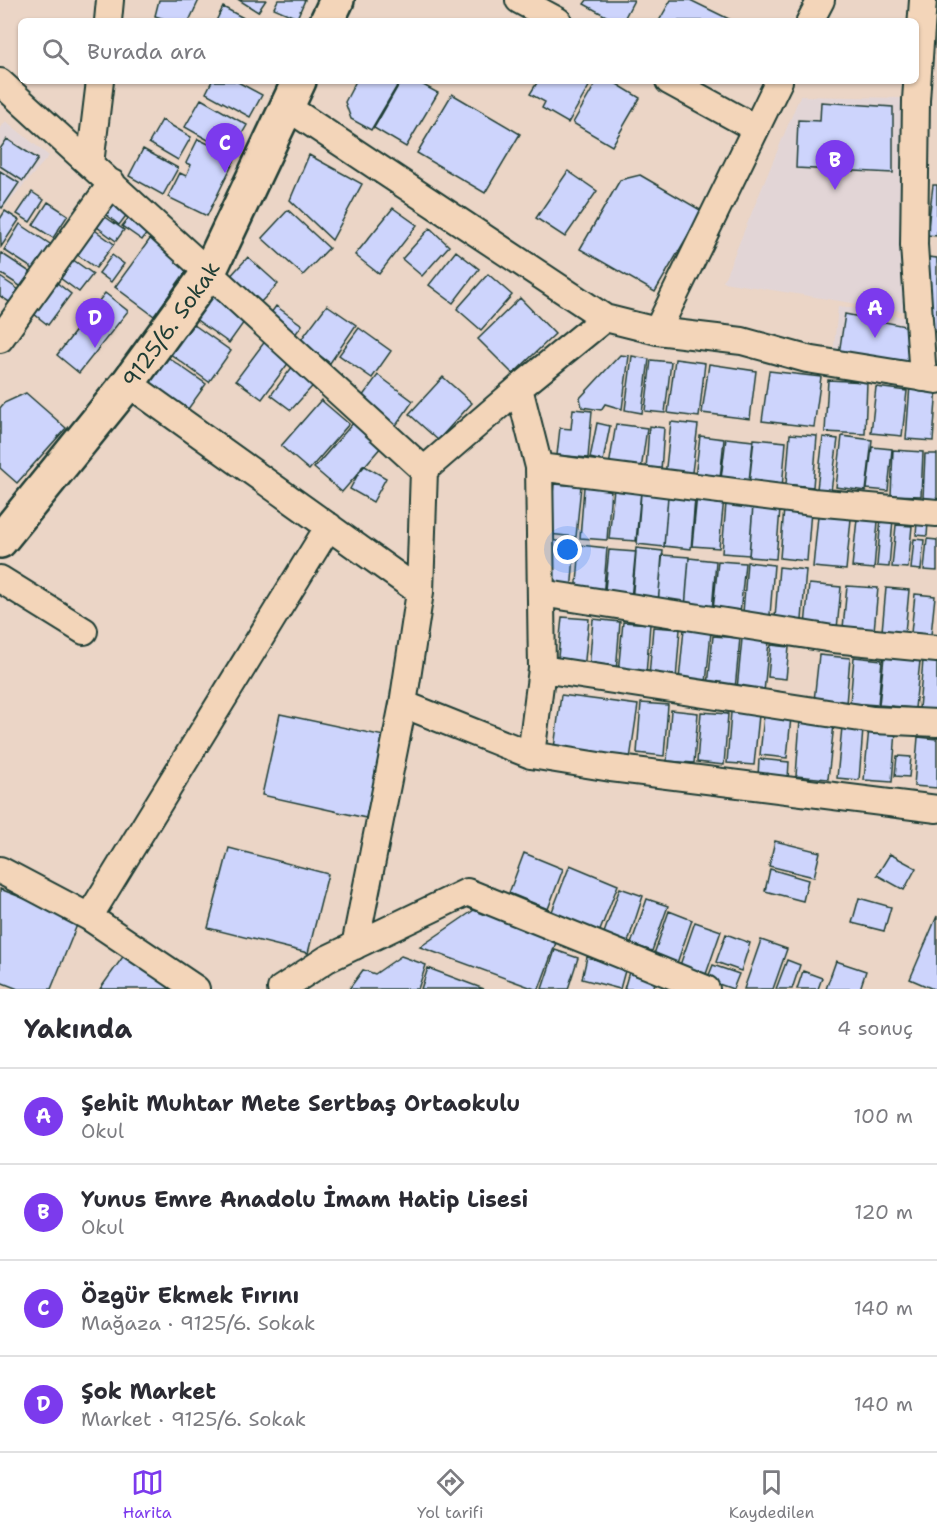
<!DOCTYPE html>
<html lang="tr">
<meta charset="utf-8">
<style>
:root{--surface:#fff;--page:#f2f2f3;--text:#2b2b33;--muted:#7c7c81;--line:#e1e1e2;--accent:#7c3aed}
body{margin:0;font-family:"Shantell Sans",sans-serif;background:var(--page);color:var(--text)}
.you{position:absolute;left:568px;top:550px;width:21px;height:21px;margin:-15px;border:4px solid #fff;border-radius:50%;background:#1a73e8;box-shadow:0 0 0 9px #1a73e833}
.badge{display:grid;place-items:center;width:39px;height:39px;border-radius:50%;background:var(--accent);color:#fff;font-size:20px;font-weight:700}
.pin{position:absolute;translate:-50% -50px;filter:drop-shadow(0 2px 3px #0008)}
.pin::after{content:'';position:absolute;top:32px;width:21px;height:18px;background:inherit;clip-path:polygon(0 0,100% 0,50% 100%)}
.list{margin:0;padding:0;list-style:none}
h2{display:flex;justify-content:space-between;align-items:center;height:78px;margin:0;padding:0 24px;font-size:26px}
h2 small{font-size:20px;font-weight:400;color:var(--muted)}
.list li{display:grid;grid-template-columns:39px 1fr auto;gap:18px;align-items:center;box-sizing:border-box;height:96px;padding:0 24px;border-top:2px solid var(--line)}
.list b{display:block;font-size:22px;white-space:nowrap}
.list p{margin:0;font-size:20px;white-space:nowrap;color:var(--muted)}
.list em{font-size:20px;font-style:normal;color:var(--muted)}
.icon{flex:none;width:33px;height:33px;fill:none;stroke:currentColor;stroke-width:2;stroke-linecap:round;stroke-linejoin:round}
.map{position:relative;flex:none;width:937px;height:989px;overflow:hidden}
.search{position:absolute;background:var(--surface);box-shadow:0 2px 4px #0004;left:18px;right:18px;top:18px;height:66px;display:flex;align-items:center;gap:15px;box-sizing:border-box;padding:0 21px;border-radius:9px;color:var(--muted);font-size:22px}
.sheet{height:462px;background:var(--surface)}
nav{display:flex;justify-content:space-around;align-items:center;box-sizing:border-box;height:84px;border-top:2px solid var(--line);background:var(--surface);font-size:16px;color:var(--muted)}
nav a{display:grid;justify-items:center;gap:3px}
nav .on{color:var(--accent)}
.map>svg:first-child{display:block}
.built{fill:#e2d5d6}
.building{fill:#cdd4fc;stroke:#1f3d34;stroke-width:1.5}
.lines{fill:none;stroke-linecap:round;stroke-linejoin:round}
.minor-casing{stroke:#1f3d34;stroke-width:30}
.secondary-casing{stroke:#1f3d34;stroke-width:38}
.minor{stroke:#f3d5b9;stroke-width:26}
.secondary{stroke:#f3d5b9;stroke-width:33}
.labels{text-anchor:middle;stroke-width:6;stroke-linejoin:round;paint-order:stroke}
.street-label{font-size:22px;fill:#1f3d34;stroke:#f3d5b9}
</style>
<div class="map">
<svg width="937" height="989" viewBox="0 0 937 989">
<rect width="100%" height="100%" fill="#ebd5c6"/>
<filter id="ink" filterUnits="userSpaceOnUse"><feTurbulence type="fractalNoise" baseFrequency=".0167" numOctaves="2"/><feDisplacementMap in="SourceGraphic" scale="12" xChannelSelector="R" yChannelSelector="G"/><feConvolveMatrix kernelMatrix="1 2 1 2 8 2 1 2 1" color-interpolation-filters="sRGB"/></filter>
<g filter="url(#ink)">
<path class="built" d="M800 96 901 98 920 314 723 282Z
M6 121 49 156 0 212V129Z
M838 306 915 319 917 371 833 357Z"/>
<path class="building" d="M159 0H199L189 21H171L155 16Z
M239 0H266L258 12Z
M278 0H305L297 18 274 8Z
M587 0H634L623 21H615L584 4Z
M671 0H690L733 21H659Z
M223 7 249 21H216Z
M212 81H236L262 95 250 117 206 93Z
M356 81H400L371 130 351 119 345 102Z
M401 81H416L438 93 406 147 374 128Z
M538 81H592L568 123 542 108 545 102 530 94Z
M597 81H612L640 98 612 146 573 123Z
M452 94 520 134 485 193 417 153Z
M201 99 247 125 231 153 185 127Z
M821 102 893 107V173L796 168 798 120 820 121Z
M162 120 191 137 178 160 149 143Z
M7 139 38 159 23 181 0 166V149Z
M198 139 236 157 207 216 168 197 180 173 186 176 191 165 186 163Z
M143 149 178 168 163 195 129 176Z
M309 155 362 184 332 240 290 200Z
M0 171 19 183 2 208 0 206Z
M568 171 597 191 565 237 536 218Z
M640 175 702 211 655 292 580 249 620 180Z
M933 185H937V236L927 235Z
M32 192 44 200 30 222 17 214Z
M113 200 128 213 119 225 103 212Z
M48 202 68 215 53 238 33 225Z
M393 208 417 225 379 274 355 255Z
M288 210 329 248 303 275 262 238Z
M5 211 19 220 1 247 0 219Z
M101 214 124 230 116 241 93 224Z
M131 215 150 229 142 240 122 226Z
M20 224 53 246 36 271 4 250Z
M89 226 114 244 96 268 72 251Z
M430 228 449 246 422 276 402 259Z
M153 235 192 263 154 316 115 287Z
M456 251 479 269 453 303 429 285Z
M1 253 33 274 23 288 0 273Z
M112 255 124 264 111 282 99 273Z
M69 257 93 274 79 292 56 275Z
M248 257 278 284 256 307 227 280Z
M928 257 937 258V331L929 334Z
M488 274 512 295 481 330 457 309Z
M0 277 22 292 14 305 0 296Z
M52 279 71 294 48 325 29 310Z
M215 290 249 315 229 343 194 318Z
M105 293 128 311 79 373 57 355Z
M520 298 555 334 513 374 478 339Z
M327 305 356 325 330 363 300 341Z
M276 306 302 325 292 339 266 320Z
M845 314 910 327 912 364 839 354Z
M190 322 231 351 209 382 169 353Z
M359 328 391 351 372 378 339 355Z
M266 340 292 358 262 399 236 380Z
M620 355 629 356 622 409 605 404 601 410 582 407 580 398Z
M166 356 206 384 183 416 143 388Z
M632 356 649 359 642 413 625 410Z
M675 359 705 363 699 417 668 413Z
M651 360 671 362 665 413 645 411Z
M296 362 320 378 291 410 271 395Z
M709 364 756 371 750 419 702 413Z
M769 371 821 377 814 427 762 421Z
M378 375 413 401 395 427 359 401Z
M443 377 472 403 438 440 409 414Z
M828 380 867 382 865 434 825 432Z
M910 385 937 387 933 441 906 439Z
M876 387 907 391 902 436 871 433Z
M26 393 66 428 17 483 0 468V408L4 403Z
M321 400 349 424 309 470 281 446Z
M573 409 592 411 588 458 557 455 560 428 571 429Z
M354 422 382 446 342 492 314 468Z
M671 422 698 425 691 480 665 476Z
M597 423 610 426 603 461 590 458Z
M616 424 647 428 641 470 609 466Z
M649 426 664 428 661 471 646 470Z
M790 434 817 436 813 487 786 484Z
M700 436 724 439 720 479 695 477Z
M842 436 872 440 866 491 836 487Z
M823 437 838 439 831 491 817 489Z
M726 438 753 441 749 482 721 479Z
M754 439 786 442 782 488 749 485Z
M872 447 892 449 888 491 867 489Z
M893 450 923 452 921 496 891 495Z
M925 454H937V499L923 498Z
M363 465 386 478 373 502 350 489Z
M554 484 581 486 576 537 549 534Z
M584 487 611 489 607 540 580 538Z
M614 488 641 491 636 541 609 539Z
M641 493 668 496 664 547 637 544Z
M697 495 724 498 719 548 692 546Z
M668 496 695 498 691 549 664 546Z
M726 503 753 505 749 555 722 553Z
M753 506 780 509 776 559 749 557Z
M784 508 811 510 807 561 780 558Z
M818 516 851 519 846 570 813 567Z
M881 517 893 519 889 567 877 566Z
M857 519 878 521 874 569 852 567Z
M917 522H928L927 536 916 535Z
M896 525 912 526 908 568 892 567Z
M914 539 924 540 921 570 911 569Z
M927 539 937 540V571L924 570Z
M548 540 575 543 571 593 544 591Z
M580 545 607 548 603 599 576 596Z
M636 548 663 551 658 602 631 599Z
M609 550 636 552 632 603 604 600Z
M662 555 689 557 685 608 658 605Z
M689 558 716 561 712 611 685 609Z
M718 561 745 563 740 614 713 611Z
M747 562 774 565 770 615 743 613Z
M779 567 806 570 802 620 775 618Z
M809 584 841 587 837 629 805 626Z
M847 586 878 588 874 631 843 628Z
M886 588 909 590 905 633 882 631Z
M915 594 935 596 931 635 911 633Z
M562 617 589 619 584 670 557 667Z
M593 619 620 622 616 672 589 670Z
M623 622 650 624 646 675 618 673Z
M653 627 680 629 676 680 649 677Z
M684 629 711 632 706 683 679 680Z
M713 636 740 638 735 689 708 686Z
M742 639 769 641 764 692 737 689Z
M771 645 789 647 786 679 768 677Z
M819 655 850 658 846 704 814 701Z
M854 657 882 660 878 705 850 703Z
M884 657 920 661 915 708 879 705Z
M923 660 937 661V711L919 709Z
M561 695 638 705 629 766 553 756Z
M641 703 668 705 664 756 637 753Z
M671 710 698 713 694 763 667 761Z
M701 712 728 714 724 765 697 762Z
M731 712 759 715 754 765 727 763Z
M280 714 384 736 366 818 262 795Z
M764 715 791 717 787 758 760 755Z
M800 720 834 724 828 779 796 776Z
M842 727 863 729 859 780 837 778Z
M869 728 896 731 892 782 864 780Z
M918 737 937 739V788L914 786Z
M897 756 911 757 909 777 895 776Z
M759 759 789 762 788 779 758 776Z
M775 841 820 852 814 877 769 866Z
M229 848 328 874 308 953 208 928Z
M524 853 563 869 548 909 509 893Z
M890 854 916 868 904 890 877 875Z
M570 865 618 885 599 933 551 914Z
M770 869 808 880 803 901 765 891Z
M620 888 643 896 628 942 604 933Z
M0 889 79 920 51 989H18L0 982Z
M859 898 891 907 884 931 852 923Z
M647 899 668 906 652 951 631 944Z
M477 908 558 937 539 989H535L420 947Z
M669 911 692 920 676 966 653 957Z
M937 916V989H933L910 979Z
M695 922 721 931 705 977 679 968Z
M726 934 750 943 741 971 716 962Z
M761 940 787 949 773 989H744Z
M555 950 578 958 568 989H542Z
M127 951 180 989H100Z
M401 956 426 965 418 989H349L363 970 375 974Z
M587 957 626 967 620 989 582 979Z
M787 960 800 965 792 989H776Z
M836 961 866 971 860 989H826Z
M713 965 739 974 733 989 707 980Z
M428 968 484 989H421Z
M803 971 822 978 818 989H797Z
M629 972 656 980 653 989H624Z"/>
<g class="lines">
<defs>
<path id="minor" d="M519 0 558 21
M923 0 916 100 914 245 923 378
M108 21 110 0
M810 21 821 0
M669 81 755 128
M779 81 657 331 605 318 519 388 424 470 420 592 403 704 531 755 611 768 937 809
M0 82 424 470
M287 107 605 318
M90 164 100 81
M657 331 742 341 807 359 937 380
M0 339 112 183
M128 383 420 592
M519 388 539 467 542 669 531 755
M539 467 813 502 937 513
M0 579 84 631
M541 593 833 639 937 649
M542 669 873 720 937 723
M0 870 89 917 196 989
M89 917 329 526
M355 946 403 704
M281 989 327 959 467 892 706 989"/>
<g id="secondary">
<path d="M327 21 337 0"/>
<path id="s1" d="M0 541 128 383 209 272 299 81"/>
</g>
</defs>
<use href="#minor" class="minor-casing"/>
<use href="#secondary" class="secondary-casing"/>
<use href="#minor" class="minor"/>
<use href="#secondary" class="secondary"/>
</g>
</g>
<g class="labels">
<g class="street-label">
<text dy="8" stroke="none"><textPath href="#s1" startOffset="276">9125/6. Sokak</textPath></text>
</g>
</g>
</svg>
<div class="you"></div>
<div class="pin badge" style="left:875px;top:338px">A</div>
<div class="pin badge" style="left:835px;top:190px">B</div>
<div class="pin badge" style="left:225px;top:173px">C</div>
<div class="pin badge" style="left:95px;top:348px">D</div>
<div class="search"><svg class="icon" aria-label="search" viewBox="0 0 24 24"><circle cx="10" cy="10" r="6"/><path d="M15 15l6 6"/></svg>Burada ara</div>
</div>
<section class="sheet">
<h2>Yakında<small>4 sonuç</small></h2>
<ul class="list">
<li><span class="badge">A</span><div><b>Şehit Muhtar Mete Sertbaş Ortaokulu</b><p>Okul</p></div><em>100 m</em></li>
<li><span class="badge">B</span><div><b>Yunus Emre Anadolu İmam Hatip Lisesi</b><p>Okul</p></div><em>120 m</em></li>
<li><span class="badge">C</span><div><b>Özgür Ekmek Fırını</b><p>Mağaza · 9125/6. Sokak</p></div><em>140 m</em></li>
<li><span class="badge">D</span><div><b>Şok Market</b><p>Market · 9125/6. Sokak</p></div><em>140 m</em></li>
</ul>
</section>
<nav>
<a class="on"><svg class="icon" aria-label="map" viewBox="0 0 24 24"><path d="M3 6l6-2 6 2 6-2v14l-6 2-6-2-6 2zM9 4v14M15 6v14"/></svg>Harita</a>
<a><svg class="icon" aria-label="directions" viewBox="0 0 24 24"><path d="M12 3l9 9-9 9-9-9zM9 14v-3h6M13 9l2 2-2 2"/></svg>Yol tarifi</a>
<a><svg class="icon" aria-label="saved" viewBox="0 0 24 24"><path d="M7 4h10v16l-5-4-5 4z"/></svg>Kaydedilen</a>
</nav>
